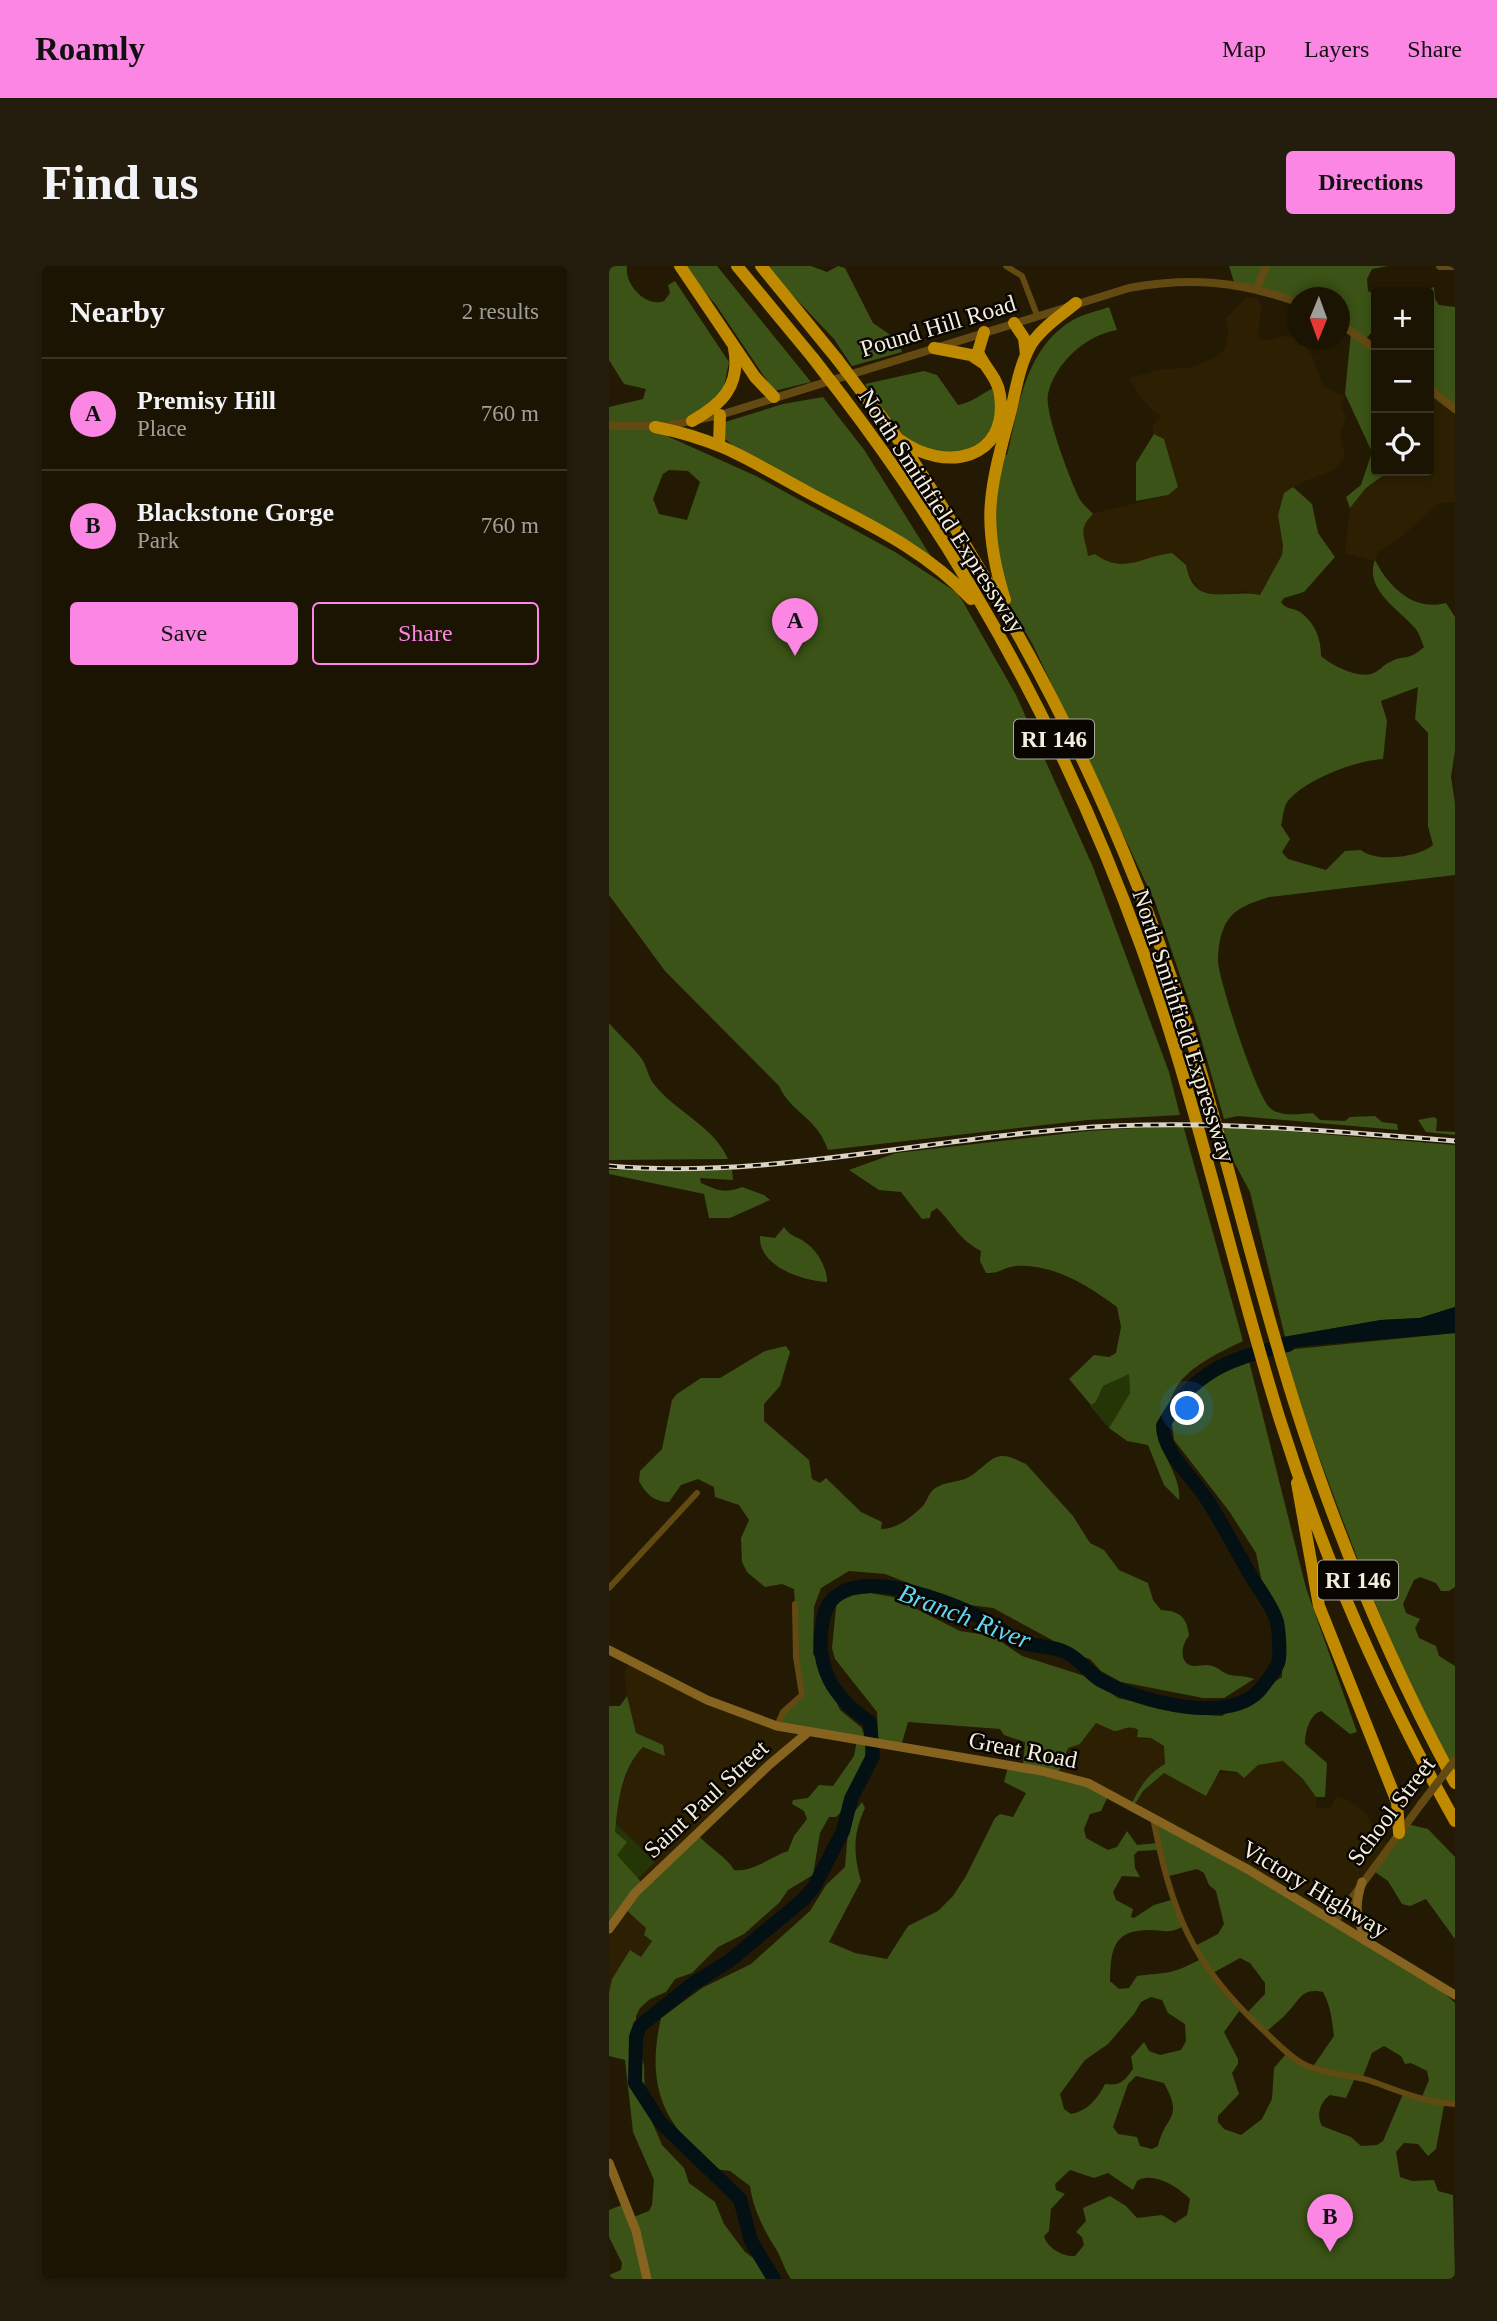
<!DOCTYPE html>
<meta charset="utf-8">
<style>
:root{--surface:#1b1403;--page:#241d0d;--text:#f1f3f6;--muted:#a09e9a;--line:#393325;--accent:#fc86e4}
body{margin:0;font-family:Georgia,serif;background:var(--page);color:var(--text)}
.controls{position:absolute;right:21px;top:21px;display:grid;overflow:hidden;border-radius:7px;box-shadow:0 4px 10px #0003}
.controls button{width:63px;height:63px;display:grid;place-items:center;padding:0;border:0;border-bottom:2px solid var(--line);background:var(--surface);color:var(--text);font:35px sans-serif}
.compass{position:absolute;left:678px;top:21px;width:63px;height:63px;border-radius:50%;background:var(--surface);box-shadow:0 4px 10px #0003;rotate:181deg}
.you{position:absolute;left:579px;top:1143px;width:24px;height:24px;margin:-18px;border:5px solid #fff;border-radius:50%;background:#1a73e8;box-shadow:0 0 0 10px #1a73e833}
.badge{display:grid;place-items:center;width:46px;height:46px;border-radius:50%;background:var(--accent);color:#111;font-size:23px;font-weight:700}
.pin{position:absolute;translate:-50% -58px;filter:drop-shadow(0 2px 4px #0008)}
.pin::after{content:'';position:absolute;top:37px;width:24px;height:21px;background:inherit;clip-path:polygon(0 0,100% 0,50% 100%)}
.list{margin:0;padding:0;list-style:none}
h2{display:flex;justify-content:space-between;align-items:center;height:91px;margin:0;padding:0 28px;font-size:30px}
h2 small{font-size:23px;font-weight:400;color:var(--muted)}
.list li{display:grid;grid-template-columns:46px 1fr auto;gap:21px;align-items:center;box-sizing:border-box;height:112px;padding:0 28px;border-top:2px solid var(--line)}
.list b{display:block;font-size:26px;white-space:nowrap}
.list p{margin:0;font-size:23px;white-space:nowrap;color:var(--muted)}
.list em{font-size:23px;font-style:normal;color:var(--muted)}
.actions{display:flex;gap:14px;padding:21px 28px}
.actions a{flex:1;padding:16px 0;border:2px solid var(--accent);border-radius:7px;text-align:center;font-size:24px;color:var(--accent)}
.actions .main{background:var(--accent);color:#111}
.icon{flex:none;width:38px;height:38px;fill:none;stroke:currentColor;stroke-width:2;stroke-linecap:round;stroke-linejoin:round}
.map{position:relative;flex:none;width:846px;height:2013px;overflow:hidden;border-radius:7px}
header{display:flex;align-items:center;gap:42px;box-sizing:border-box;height:98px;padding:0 35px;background:var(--accent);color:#111}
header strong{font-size:33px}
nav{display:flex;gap:38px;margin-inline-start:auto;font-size:24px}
.intro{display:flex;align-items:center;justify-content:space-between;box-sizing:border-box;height:168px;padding:0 42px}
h1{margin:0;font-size:49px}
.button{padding:18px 32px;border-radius:7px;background:var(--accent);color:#111;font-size:24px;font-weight:700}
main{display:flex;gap:42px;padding:0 42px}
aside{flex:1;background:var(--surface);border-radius:7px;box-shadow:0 4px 10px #0003}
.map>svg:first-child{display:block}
.built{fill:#2d2002}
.green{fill:#243605}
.forest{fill:#3b5316;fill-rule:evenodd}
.water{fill:#031014}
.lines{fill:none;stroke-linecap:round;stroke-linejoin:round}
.river{stroke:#031014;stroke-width:14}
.minor{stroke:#634912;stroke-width:6}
.tertiary{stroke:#634912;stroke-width:8}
.secondary{stroke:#866420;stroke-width:9}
.motorway{stroke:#bf8a00;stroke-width:12}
.rail-casing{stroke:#dbd3c4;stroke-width:5}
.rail{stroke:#090601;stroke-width:2.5;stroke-dasharray:8;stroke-linecap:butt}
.tertiary-bridge{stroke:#634912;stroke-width:8}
.motorway-bridge{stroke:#bf8a00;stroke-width:12}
.labels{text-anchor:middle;stroke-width:5;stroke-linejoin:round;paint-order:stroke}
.shield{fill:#090601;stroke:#aea89d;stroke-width:2}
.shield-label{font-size:23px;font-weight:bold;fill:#f5eee0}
.street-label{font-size:24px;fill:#f5eee0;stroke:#090601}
.water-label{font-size:26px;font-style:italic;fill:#60d7f5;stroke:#090601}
</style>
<header>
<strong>Roamly</strong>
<nav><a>Map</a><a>Layers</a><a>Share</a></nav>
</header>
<div class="intro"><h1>Find us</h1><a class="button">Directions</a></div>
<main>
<aside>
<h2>Nearby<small>2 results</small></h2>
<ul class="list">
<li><span class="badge">A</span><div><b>Premisy Hill</b><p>Place</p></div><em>760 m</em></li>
<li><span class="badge">B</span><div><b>Blackstone Gorge</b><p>Park</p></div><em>760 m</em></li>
</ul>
<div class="actions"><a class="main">Save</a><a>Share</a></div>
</aside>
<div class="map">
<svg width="846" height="2013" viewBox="0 0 846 2013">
<rect width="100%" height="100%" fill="#241a04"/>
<path class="built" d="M638 31 648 32 653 40 648 72 656 75 675 70 687 72 701 85 714 120 735 130 732 140 737 152 731 167 736 191 725 204 691 217 675 227 669 249 674 280 673 290 651 329 633 325 608 331 592 325 562 287 517 299H501L486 288 479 291 471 267 475 257 484 248 559 229 569 221 555 173 544 167V160L553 150 546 147 531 130 520 112 554 103 580 102 606 92 616 83 619 68 617 53Z
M820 122 846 142V236L830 237 792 271 769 286 766 295 736 287 741 242 757 222 780 205H820Z
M23 1392 102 1432 191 1467 35 1619 27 1611 6 1566 9 1534 23 1492 34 1481 50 1488 47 1477 27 1467 20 1445 15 1407Z
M487 1456 505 1465 513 1461 525 1462 535 1473 542 1472 555 1480 557 1498 546 1505 532 1519 523 1537 450 1505 459 1481 472 1478Z
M674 1495 694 1513 707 1531V1541L722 1542 727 1530 740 1534 758 1549 767 1568 779 1578 727 1655 526 1538 534 1525 555 1507H637L649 1499Z
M17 1645 31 1654 37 1662 35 1669 43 1675 32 1691 21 1685 3 1713 0 1727V1664Z"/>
<path class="green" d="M520 1107 521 1127 500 1162 481 1140 487 1136 494 1120Z
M0 1450 2 1553 46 1596 24 1617 0 1624Z"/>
<path class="forest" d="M3 0H18C15 18 37 42 55 35L61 27 59 19 66 15 120 96 112 136 58 170 147 210 286 286 347 326 353 334 407 429 484 601 560 806 571 849 479 854 219 884C207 850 183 848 170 820L56 705 0 629V141L34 133 37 123 15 118 0 94V2ZM60 204 79 205 91 216 78 254 50 248 44 233 54 208Z
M72 0H108L202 116 165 125 107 39Z
M156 0H202L218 6 229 0 236 2 264 57 290 75 293 86 243 100 225 73Z
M620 0H779L763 3 758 13 759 25 767 29V61L756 74 767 84V205H780L757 222 741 242 737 231 752 219 763 186 736 128 742 66 731 58 730 32H688V37L626 19Z
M825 21 826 33 830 39 846 41V142L820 122V26H813Z
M500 41 508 64C477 69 446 97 439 128 435 146 461 213 470 232 473 238 480 243 484 248 468 264 476 270 479 290L486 288C515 309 530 291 563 287L577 299C585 344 620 322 651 329L673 289 674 280 669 249 675 227 684 221 703 238 709 267 726 291 695 326 675 332 672 336C677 344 683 341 691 346 706 357 712 372 712 390 722 399 748 412 762 408 770 406 774 399 781 396 795 388 799 396 815 381 812 374 810 366 805 361 789 343 755 323 766 294 779 320 804 346 837 337L846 351V485L842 511 846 537V609L660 631C640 638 622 642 614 664 610 673 609 687 609 696 611 717 648 833 662 843 674 851 690 848 704 847L711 854 736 855 741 851 766 850 773 856 788 858 789 864 629 850 615 853 589 762 546 636 424 379 394 327 385 300 390 188 398 189C410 140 416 82 464 54 474 48 489 45 500 41ZM809 421 806 453 819 467V560L824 579C811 591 766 597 752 584L736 585 717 604 679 593 673 586 681 573 672 559C674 553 674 544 677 538 691 515 748 494 774 493L778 455 772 435Z
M315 105 328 109 349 139C365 136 373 127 388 120L387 164 357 191 299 181 256 118Z
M214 131 256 185 321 289 139 192 116 173V156L174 138Z
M545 168 555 173 569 221 559 229 527 235V197Z
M0 757C11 770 23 780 33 793 38 801 39 810 44 817 66 846 105 860 119 893L0 894Z
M825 851 828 853 827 865 846 866V869L817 866 809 854Z
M574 859 634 1075C610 1087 581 1099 567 1122 559 1135 558 1149 549 1162 549 1187 573 1209 570 1234L555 1219 539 1179 518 1175 500 1162 521 1127 520 1108 494 1120 487 1136 482 1139 460 1113 485 1089 500 1091 507 1087 512 1061 508 1041C480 1020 443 997 407 1000 395 1001 390 1008 377 1007L371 995 372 985C349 973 346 960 328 942L322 946 321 952 313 953 292 926 270 924 240 904 287 887 479 865Z
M628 861 846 879V1041L811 1052 772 1054 676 1071 641 926 618 883 614 863Z
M0 904H123L124 914 91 912 92 917C108 924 115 928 133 921L155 929 161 934 121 952H100L95 928 0 908Z
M175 961C182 972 189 970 197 977 208 984 219 1004 218 1016 195 1015 149 1001 151 970L166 972Z
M846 1067V1321L840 1325H832L827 1317 811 1311 805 1314 794 1338 797 1347 811 1353 806 1362 810 1372 827 1380 830 1390 846 1400V1518C800 1421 758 1321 721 1220 704 1175 687 1130 676 1084Z
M177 1080 181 1086 171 1120 155 1138V1155L200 1194 203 1213 211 1217 217 1212 252 1246 273 1256 272 1263C288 1263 301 1252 313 1241 318 1236 319 1228 325 1223 336 1215 349 1217 360 1211 371 1205 381 1191 392 1190 400 1189 410 1195 417 1198L464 1250 481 1277 495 1284 510 1304 539 1317 544 1334 552 1344C571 1345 578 1351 580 1370 572 1378 569 1400 586 1400 592 1400 596 1398 603 1400 608 1401 612 1405 618 1408 626 1411 636 1409 645 1413L615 1432H594L512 1416 492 1405 481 1393 457 1386 443 1374 384 1342 352 1338 276 1308 240 1305 212 1322 205 1341 204 1388 214 1404 231 1444 253 1462 257 1476 255 1506 240 1538 227 1551H220L211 1567 204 1609 179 1624 170 1637 135 1668 109 1681 83 1707 66 1713 57 1726 41 1733 31 1742 27 1750 28 1774 35 1799 36 1839 53 1879 75 1902 80 1917 106 1936 115 1958 136 1986 151 1997 158 2013H0V2009L12 2004 13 1997 0 1971V1944L15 1938 22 1952 40 1945 43 1939 45 1914 24 1866 16 1794 0 1790V1727L3 1713 21 1684 32 1691 43 1675 35 1669 37 1662 16 1643 0 1664V1440H11L18 1430 27 1467 54 1479 56 1490 34 1481C12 1503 9 1536 6 1566L18 1576 8 1589 35 1619 89 1569C98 1580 120 1593 125 1604 145 1606 161 1591 179 1585L185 1570 198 1553 195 1545 183 1538 184 1534 199 1532 210 1519 224 1520 245 1490 248 1474 172 1460 173 1449 192 1431 185 1323 173 1318 156 1321 138 1306 133 1296 132 1272 140 1254 130 1239 106 1231 105 1221 89 1213 72 1219 60 1236C45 1236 37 1228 30 1215L31 1205 53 1183 63 1134 68 1128 92 1112H111L156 1085Z
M640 1095 697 1322 748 1466 741 1468 712 1445C700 1449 696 1467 696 1478L718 1497 716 1531H707L694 1513 674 1495 649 1499 635 1512 628 1506 611 1504 597 1530 555 1507 534 1525 526 1538 523 1537C531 1520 540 1507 556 1498L555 1480 542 1472 528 1471 529 1464C519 1458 514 1465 505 1465L487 1457 471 1478 459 1482 450 1505 501 1526 492 1545 481 1548 475 1563 477 1572 499 1584 508 1581 518 1565 528 1579 548 1577 545 1550 824 1716 846 1737V1839L835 1840 827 1883 819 1890 809 1878 795 1877 787 1886 791 1911 803 1915 825 1914 829 1925 844 1929 846 2013H182C175 2003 173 1993 167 1983 155 1964 144 1943 141 1920L121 1905 91 1901C81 1875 67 1865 57 1844 43 1815 45 1782 52 1752L93 1722 142 1698 201 1645 217 1619 236 1601 240 1553 253 1536 256 1542C244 1568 244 1587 252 1615L220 1676 246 1687 278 1693 299 1660 329 1645 344 1630 357 1610 386 1552 391 1548 404 1551 417 1527 395 1516 400 1497 414 1499 416 1476 395 1469 391 1463 299 1456 292 1480 269 1474 268 1446 226 1393 223 1382 228 1331 261 1327 284 1331 351 1365 384 1370 413 1390 479 1411 509 1432 581 1448 613 1450 673 1411V1350L653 1317 647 1287 620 1245 565 1174 562 1150C578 1123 613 1106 640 1095ZM549 1584 556 1611 588 1603 595 1607 600 1619 607 1625 615 1658 609 1668 584 1681 590 1694C562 1709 558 1706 528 1710L520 1722 510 1723 501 1715C502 1684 503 1664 541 1664 554 1664 560 1668 573 1661L562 1634 545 1639 525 1652 522 1651 524 1643 507 1634 504 1626 513 1610 531 1611 526 1602 525 1589 529 1585ZM631 1692 641 1697 656 1717V1728L637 1748 656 1767C663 1760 672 1754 678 1747 691 1734 692 1721 714 1726 722 1741 723 1755 725 1770L703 1802 677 1788 665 1802 663 1833 653 1853 632 1869 615 1863 609 1856V1850L630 1828 623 1807 629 1798V1793L615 1766 631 1744 602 1708ZM542 1731 553 1734 559 1747 576 1758 577 1775 572 1784 551 1789 540 1785 535 1776 522 1791 524 1803C515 1815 512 1820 496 1818 489 1832 479 1845 462 1848L455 1843 451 1828 476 1794 499 1778 525 1748 532 1736ZM775 1780 792 1790 796 1798 802 1797 818 1805 820 1814 812 1833 794 1828 774 1875 768 1879 752 1880 742 1871 713 1860C707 1849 711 1836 721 1829L737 1832 746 1812 753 1813 763 1787ZM527 1810 555 1817C575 1854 557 1847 549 1880L543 1883 531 1880 528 1871 509 1868 504 1861 519 1818ZM461 1904 485 1912 499 1907 524 1924 528 1915C544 1905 569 1921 581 1933L578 1949 566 1957 553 1949 528 1952 517 1940 501 1930 474 1942 477 1955 467 1966 473 1971 475 1979 466 1990C454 1991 438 1982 435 1970L440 1965 442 1943 456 1928 447 1924 446 1918Z
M798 1558 819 1563 846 1591V1673L817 1633 801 1640 793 1638 779 1615 763 1604Z"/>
<path class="water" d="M846 1041V1067L685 1081 671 1085 668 1072 772 1054 811 1052Z"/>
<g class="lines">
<path class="river" d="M165 2013 142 1975 131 1933 52 1857 26 1817 27 1771 31 1760 82 1719 120 1695 195 1633 205 1621 234 1565 242 1533 264 1490 261 1456C223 1431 205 1400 214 1353 227 1286 350 1338 386 1359 392 1362 397 1369 402 1372 417 1382 442 1378 458 1387 471 1393 479 1407 491 1414 528 1435 625 1462 654 1420 659 1413 669 1402 670 1393 671 1383 670 1366 668 1356 663 1339 651 1325 642 1310 627 1284 613 1257 597 1232 583 1211 554 1186 554 1160 582 1106 623 1091 679 1079"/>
<path class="minor" d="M397 0 413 10 428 49
M0 1322 88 1227
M168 1460 174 1446 193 1429 187 1391 186 1338
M544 1552C562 1643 581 1696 651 1761 665 1774 679 1790 696 1799 715 1808 739 1808 759 1814 788 1824 815 1837 846 1838"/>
<path class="tertiary" d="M831 0H844
M648 22 657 0
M730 57 767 83
M820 123 846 143
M0 160H57L111 149 520 22C582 11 629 15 688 36
M726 1655 812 1538"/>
<path class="secondary" d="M0 1384 98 1434 168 1460 433 1505 479 1517 640 1604 846 1729
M753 1616C746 1637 746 1652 757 1672
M0 1663 26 1627 160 1499 198 1467
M0 1897 27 1965 38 2013"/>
<path class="motorway" d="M71 0 146 111 165 131
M128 0 204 92
M152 0 228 93
M405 57 415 72 417 89
M325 82 362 89 374 97
M255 129C299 181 334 242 369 300 460 450 533 611 584 779 620 898 648 1020 686 1139 728 1270 780 1396 846 1517
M234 131C360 297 461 484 532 680 588 835 622 997 671 1154 715 1294 774 1427 846 1555
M83 155C113 138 132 120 125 82
M46 161C114 174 144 197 202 228 259 258 318 285 362 333
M291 174C336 207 400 194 391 129 389 112 375 101 369 86L375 66
M110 177 111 149
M396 334C371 254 381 222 402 144 407 122 411 97 423 77 434 61 452 49 467 37
M688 1217 710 1340 788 1536 790 1567"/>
<defs>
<path id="rail" d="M0 900C154 913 307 875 459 863 589 852 717 865 846 875"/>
</defs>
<use href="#rail" class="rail-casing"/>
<use href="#rail" class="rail"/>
<path class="tertiary-bridge" d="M812 1538 846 1494"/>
<path class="motorway-bridge" d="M204 92 234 131
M228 93 255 129"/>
</g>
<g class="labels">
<g class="shield">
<rect x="405" y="453.5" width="80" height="39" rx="5"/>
<rect x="709" y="1294.5" width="80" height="39" rx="5"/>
</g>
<g class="shield-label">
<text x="445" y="481">RI 146</text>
<text x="749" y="1322">RI 146</text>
</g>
<g class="street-label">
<text transform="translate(329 60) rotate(-17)" y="8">Pound Hill Road</text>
<text transform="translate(333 245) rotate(57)" y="8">North Smithfield Expressway</text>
<text transform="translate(575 760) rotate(72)" y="8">North Smithfield Expressway</text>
<text transform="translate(414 1484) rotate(11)" y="8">Great Road</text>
<text transform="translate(97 1533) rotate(-43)" y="8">Saint Paul Street</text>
<text transform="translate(782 1545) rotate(-53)" y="8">School Street</text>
<text transform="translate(706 1623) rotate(31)" y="8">Victory Highway</text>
</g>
<g class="water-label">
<text transform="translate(356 1350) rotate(21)" y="9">Branch River</text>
</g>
</g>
</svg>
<div class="controls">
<button>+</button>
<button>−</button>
<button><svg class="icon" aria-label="locate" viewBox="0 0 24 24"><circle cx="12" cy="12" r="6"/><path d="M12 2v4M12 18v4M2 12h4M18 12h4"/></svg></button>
</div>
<svg class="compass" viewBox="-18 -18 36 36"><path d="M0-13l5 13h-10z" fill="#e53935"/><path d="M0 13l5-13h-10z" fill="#a09e9a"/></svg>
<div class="you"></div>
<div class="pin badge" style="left:186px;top:390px">A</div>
<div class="pin badge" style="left:721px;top:1986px">B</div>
</div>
</main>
